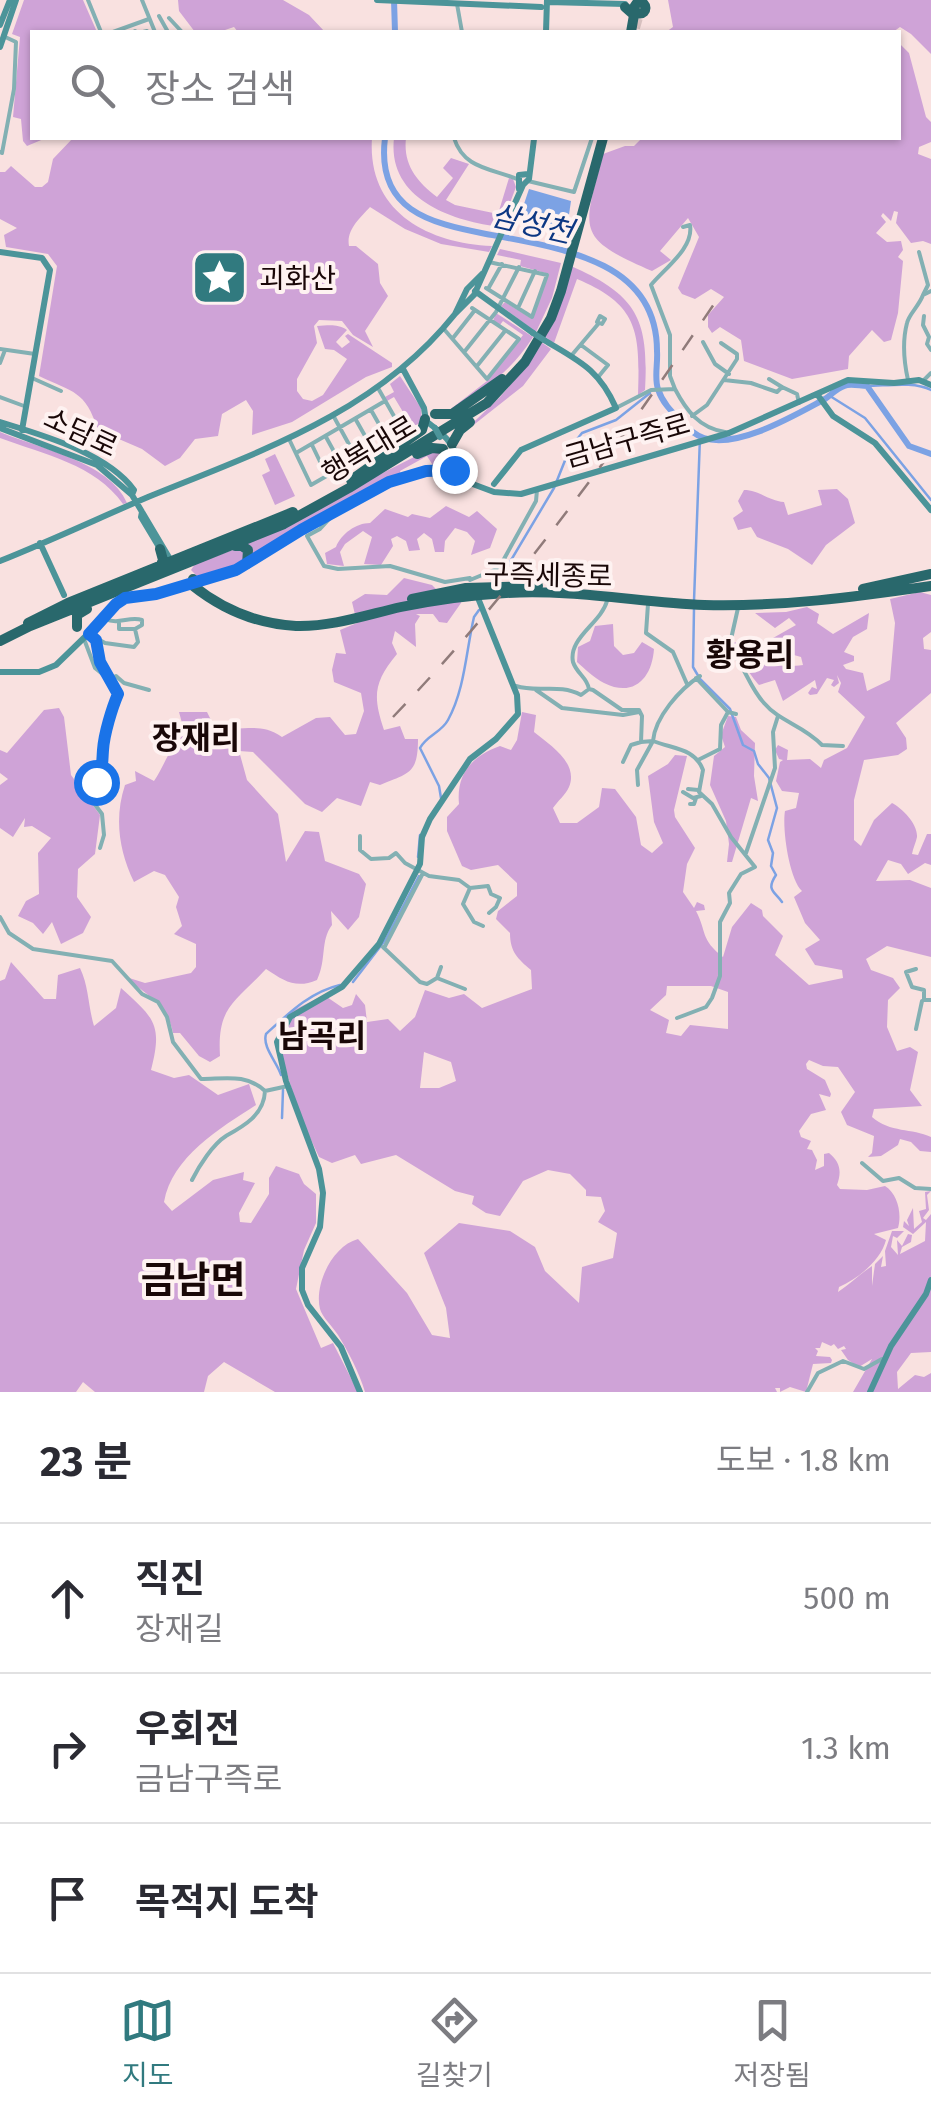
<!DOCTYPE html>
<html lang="ko">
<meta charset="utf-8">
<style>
:root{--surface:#fff;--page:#f2f2f3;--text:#2b2b33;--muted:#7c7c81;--line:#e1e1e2;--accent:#317a7f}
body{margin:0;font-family:"Fira Sans","Noto Sans KR",sans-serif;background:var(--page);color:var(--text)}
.stop{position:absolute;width:30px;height:30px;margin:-22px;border:8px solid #1a73e8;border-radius:50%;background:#fff}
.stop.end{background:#1a73e8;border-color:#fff;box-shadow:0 2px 10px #0008}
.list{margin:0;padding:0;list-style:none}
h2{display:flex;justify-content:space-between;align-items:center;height:130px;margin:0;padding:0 40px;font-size:42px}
h2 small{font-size:32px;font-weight:400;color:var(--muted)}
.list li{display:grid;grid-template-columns:65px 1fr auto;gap:30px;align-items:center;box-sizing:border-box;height:150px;padding:0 40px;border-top:2px solid var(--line)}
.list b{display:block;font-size:38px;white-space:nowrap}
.list p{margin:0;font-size:32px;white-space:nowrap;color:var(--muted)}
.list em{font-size:32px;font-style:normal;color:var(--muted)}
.icon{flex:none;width:55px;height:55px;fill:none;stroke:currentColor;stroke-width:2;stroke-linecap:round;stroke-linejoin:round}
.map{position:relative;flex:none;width:931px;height:1392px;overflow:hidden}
.search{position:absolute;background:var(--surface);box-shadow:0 2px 8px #0004;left:30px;right:30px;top:30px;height:110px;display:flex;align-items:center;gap:25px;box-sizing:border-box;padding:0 35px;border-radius:0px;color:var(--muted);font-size:38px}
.sheet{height:580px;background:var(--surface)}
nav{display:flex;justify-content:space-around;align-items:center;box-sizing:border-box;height:140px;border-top:2px solid var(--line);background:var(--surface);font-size:28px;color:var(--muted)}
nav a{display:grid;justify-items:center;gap:5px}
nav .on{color:var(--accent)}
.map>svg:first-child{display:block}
.green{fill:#cfa3d7;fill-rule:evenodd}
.water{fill:#7ca2e4}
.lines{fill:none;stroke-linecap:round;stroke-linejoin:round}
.stream{stroke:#7ca2e4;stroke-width:2.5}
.river{stroke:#7ca2e4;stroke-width:6}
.highway-tunnel{stroke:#d7c0bf;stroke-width:10;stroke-dasharray:10 5;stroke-linecap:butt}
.street{stroke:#83b0b3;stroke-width:4}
.secondary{stroke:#4c9499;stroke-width:6}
.highway{stroke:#29686c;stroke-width:10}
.rail{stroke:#907b7a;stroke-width:2.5;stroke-dasharray:18 18;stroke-linecap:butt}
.secondary-bridge{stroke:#4c9499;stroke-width:6}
.highway-bridge{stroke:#29686c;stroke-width:10}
.route{stroke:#1a73e8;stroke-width:12}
.labels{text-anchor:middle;stroke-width:8;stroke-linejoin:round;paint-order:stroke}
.poi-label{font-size:28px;fill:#190707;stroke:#fef2f1;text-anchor:start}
.street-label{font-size:28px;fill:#190707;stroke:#fef2f1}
.water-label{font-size:30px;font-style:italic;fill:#0c3783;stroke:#fef2f1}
.quarter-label{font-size:32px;font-weight:bold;fill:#190707;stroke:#fef2f1}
.district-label{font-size:38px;font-weight:bold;fill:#190707;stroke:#fef2f1}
</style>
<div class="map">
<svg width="931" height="1392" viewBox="0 0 931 1392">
<rect width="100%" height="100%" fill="#f9e1e0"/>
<path class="green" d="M24 0H83L97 32H32V138H46L27 146 23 141 21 119 13 117 20 37 12 34Z
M178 0H283L309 15 325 32H238L234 27 219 32H195L179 11Z
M668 0H931V54L911 34 900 27 893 32H666L673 27Z
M899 43 909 53 926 117 931 122V142L919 147 918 154 931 159V244L923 241 911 243 896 223 898 212 894 211 891 221 883 213 881 216 886 222 876 233 887 242 901 241 903 250 898 257 903 261 898 313 891 340 884 342 872 330 849 356 848 369 792 379 744 361 741 340 720 327 712 333 708 327V315L724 297 711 289 695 299 682 294 678 288 699 237 688 218 660 251 671 260 652 271C573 237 584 230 603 154L625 146H634L642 138H898Z
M73 138H372C367 211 426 243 492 246L489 252 441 244 405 229 370 207C360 218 346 230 349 246H356L378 264 380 283 388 296 365 331 373 347 353 335 342 321 319 320 314 326 317 343 297 379V391L303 399 312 401 323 395 347 359 334 350 325 349 317 326C327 326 336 323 347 330L336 342 342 348 350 342 345 336 348 334 392 363V367L366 377 292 422 252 435 253 411 246 400 222 414 218 436 195 439 180 458 165 466 142 449 98 430C85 390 74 393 39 376L57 266 48 254 6 247 4 235 17 228 0 219V172H5L11 166 35 187H42L48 182 53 159Z
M394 138H406C403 164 416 181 437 197L453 178 443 168 451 158 469 164 446 200 455 205 498 214 509 178 513 179 516 187 501 227C452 221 387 199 394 138Z
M500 249 561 263 552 298 536 332 501 306 505 302 532 319 549 274 520 266 521 260 497 255Z
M571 266C637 295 649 319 645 390L638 395C640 332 639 305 577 279L554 343 544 336Z
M496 313 533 337C511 372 483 391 448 411L487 381 523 335 503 321 500 325 493 321Z
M541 342 551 349 523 386 457 438 500 397 529 363Z
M400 376 421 408 422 422 412 427 394 397 387 401 385 397 394 392 390 384Z
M0 432C38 448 110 462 127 503L123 504C95 464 45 455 0 438Z
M428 450 447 455 450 464 434 467 427 456 400 471 401 475 302 525 251 558 244 543Z
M275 454 295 496 275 505 262 475 270 471 265 459Z
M837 489 848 499 855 523 826 545 812 565 788 549 757 537 751 527 738 530 733 518 743 511 738 501 744 490C759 490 769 501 784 502L788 515 822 505 818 490Z
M446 506 469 517 477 511 497 529 490 548 471 555 475 541 467 532 455 528 445 541 444 552H435L432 539 424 533 417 539 420 550 409 551 406 541 397 536 391 539 393 546 381 565 364 564 372 537 363 531 345 544 340 552 344 566 327 564 325 553 336 547C341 534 356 523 370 523L385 509 408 517 412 514 430 518Z
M238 548 245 549 247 562 200 579 191 570 195 564Z
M404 578 432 585 443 596 460 594 461 603 447 623 439 622 433 614H416L420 616 415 624 416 647 395 631 392 643 397 654C373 683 373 697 384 730L400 726 405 739H418C418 774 409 773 380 785L370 782 361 806 337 798 322 812 305 804 253 752 239 751 247 780 278 814 286 862 305 831 319 832 325 861 359 874 366 884 359 917 348 930 331 911 332 925C320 941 327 959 317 980 296 989 284 981 266 969 234 1003 217 1007 220 1056L210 1062 199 1056 180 1033H173C167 1002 146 996 126 977L145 983 191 973 196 967V944L174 934 182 926 176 907 179 897 165 875 154 871 134 882C119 851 114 818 125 785L136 781 135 771 154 781C164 767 171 743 185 734L179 712H207L214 726C242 734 257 720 282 737L316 718 330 717 345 735 356 734 364 711 361 693 334 682 332 670 336 653 346 654 340 630 357 623 352 602 365 594 387 595Z
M920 592 931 595V632L923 638 924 649 931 650V693L896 723 906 738 907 749 898 755 864 760 854 800V840L861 846 874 820 892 803C902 808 918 824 917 837 916 842 913 848 912 854L918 855 927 834H931V865L925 863 908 874 901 864 888 860 876 881 910 880 931 888V957L887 946 866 959 871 970 893 978 900 988 888 1000 887 1027 897 1051 910 1047 918 1052 910 1090 922 1106 874 1109 872 1117C890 1133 912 1128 931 1137V1152L920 1151 911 1142 900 1139 898 1145 881 1156 868 1157 872 1153 874 1136 847 1125 841 1112 855 1092 838 1067 823 1066 809 1060 806 1064 807 1069 825 1080 831 1094 830 1097 819 1094 826 1110 811 1114 799 1131 801 1137 811 1141 807 1149 812 1150 817 1160 815 1170 824 1166V1154L829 1153C840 1162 842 1171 837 1185L840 1189 867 1190 885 1186C898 1194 902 1214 898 1228L874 1234 886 1240C881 1260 858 1279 839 1287L838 1292C850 1284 860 1274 872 1266V1286L875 1264 883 1256 881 1267 886 1266 885 1251 892 1231H904L897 1238 893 1236 891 1247 898 1255 897 1240 902 1246 908 1234 912 1235 911 1242 902 1247 900 1254 925 1241 926 1222 913 1234 903 1227 904 1221 909 1226 907 1220 913 1208 914 1229 922 1222 919 1211 926 1209 925 1192 931 1191 927 1195 929 1210 923 1218 926 1220 931 1214V1352L911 1353 897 1372 898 1389 915 1375 924 1377 931 1373V1392H853L872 1359 859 1367 848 1360 841 1350 846 1349 844 1346 838 1349 834 1344 831 1346 822 1342 820 1348H815L818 1351 816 1356 830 1357 832 1360 831 1363 813 1364 806 1392 790 1387 780 1392V1388H775L777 1392H365C359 1372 349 1353 338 1335 333 1327 322 1317 320 1309 314 1285 332 1246 358 1239L407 1293 432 1335 450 1338 446 1308 424 1253 459 1223 510 1231 535 1247 545 1271 579 1303 582 1267 613 1258 617 1233 598 1222 605 1211 601 1197 586 1196V1190L570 1174 548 1170 523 1181 500 1216 486 1213 472 1204 474 1196 455 1191 396 1155 361 1164 355 1155 332 1163 319 1157 300 1116 279 1047 290 1012 324 995 343 1008 352 1005 356 994 365 1005 367 1022 388 1019 400 1031 415 1017 425 990 449 998 464 994 482 1008 532 989 531 970C518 959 510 952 510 933L496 919 498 911 517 896V883L498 865 471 870 462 866 447 831V817L459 804C456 774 472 756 500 746L511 750 517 740 522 712 536 715 534 732C550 745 579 763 569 787 566 794 557 802 553 808L560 823H577L599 807 602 788 615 789 636 817 641 845 652 853 663 843 654 822 648 776 668 764 675 755 687 756 674 810 675 817 695 848 687 864 683 892 694 908 697 902 704 905 705 910 696 911C707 932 700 939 723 957L732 927 751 903 762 910 763 916 783 936 775 955 809 985 843 978 842 970 815 965 805 949 820 940 805 923 794 897 802 891C789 879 782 828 785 811L796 808 799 793 782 791 776 781 780 762 783 760 779 759 775 750 778 745 788 750 787 760 810 759 821 768 824 760 847 748 865 717 838 692 841 683 837 675 839 683 834 687 831 685 834 680 827 678 817 694 810 695 808 693 812 687 817 689 815 680 783 701 775 680 759 685C751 676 735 653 733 642L751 644C771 662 774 669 803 665L801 657 776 650 766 642 796 625 789 618 775 628 755 613 786 612 807 607 819 614 817 623 833 634 869 613 867 629 853 637 844 652 854 656V661L843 665 846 669 863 673 867 691 890 680 895 623 890 599ZM667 986H711L728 992V1029L690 1025 681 1036 666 1033 669 1020 650 1010 666 995ZM424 1052 451 1062 456 1081 439 1088H420Z
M613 624 614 646 623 655 634 653 642 642 654 649C652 678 634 698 604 683 594 678 585 669 577 662L578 647 590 641 595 626Z
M59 708 64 717 71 775 100 815 95 854 78 869 77 897 91 917 83 933 61 944 52 922 43 934 33 923 18 916 26 901 39 894 38 853 51 838 32 826 24 827 25 818 13 837 0 828V785L8 779 0 773V750L7 753 44 710Z
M728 716 736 717 741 730 755 743 754 776 758 801 751 798 732 862H727L729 844 726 821 710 785 714 756 725 747 721 735Z
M11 962 44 999H56L58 975 80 968C89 987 88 1006 94 1026L116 1008 121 988C154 1018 163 1024 151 1070L174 1078 189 1075 218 1095 249 1084 256 1105C220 1128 172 1157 164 1202L172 1211 213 1180 244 1172 243 1180 255 1183 239 1213 240 1222 251 1223 269 1194V1178L276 1166 299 1174 304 1184 316 1194V1223L304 1250 296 1289 321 1348 333 1343 358 1392H275L224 1362 208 1376 204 1392H95L83 1382 76 1392H0V981L5 979Z"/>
<path class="water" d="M529 189 571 201 567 228 520 216Z"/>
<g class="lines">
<path class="stream" d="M867 386C886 386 914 381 931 390
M830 396 865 418 931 500
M498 582 554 488 570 448 582 433 616 420 650 393
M694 601 700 437
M694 609 693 667 700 679 730 709 743 745 754 751 758 764 769 778 777 808 768 840 773 853 771 866 776 875C766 890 774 891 782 902
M441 798 439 786 420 748C427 735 441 733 448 720 465 689 466 651 474 617L479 610
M418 857 420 835
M353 982 386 939 419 876
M281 1075C277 1062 262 1047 266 1034 289 1013 310 992 340 985
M282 1118 283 1090"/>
<path class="river" d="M394 0 395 32
M385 138C376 210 429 223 486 234 525 241 568 248 604 266 639 284 657 313 657 351 658 364 654 378 658 389 662 402 671 411 680 420 687 428 694 435 704 438 738 449 795 415 825 399 831 395 837 388 844 386 850 383 860 386 867 386L909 446 931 454"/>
<path class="highway-tunnel" d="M635 28 643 0"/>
<path class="street" d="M88 0 101 32
M142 0 155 32
M457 4 462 32
M159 16 168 32
M169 18 182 32
M135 31 136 32
M113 32 149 19
M143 32 147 31
M454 138C464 170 493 168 519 180
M0 152 2 153 14 89 16 42 3 36
M528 181 574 192 592 138
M919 252 928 285 923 295
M486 288 532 317 547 275 489 262
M488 289 502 264
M518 308 535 271
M600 316 605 319 602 324 597 322Z
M924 316 923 325 929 337 927 344 931 350
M443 328 487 379 519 339 472 308
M453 338 475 310
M703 342 715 364 729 374
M581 345 608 365 599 376
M0 349 35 354
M465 351 496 312 519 267
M571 356 599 323
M0 363 5 350
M477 366 505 331
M32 378 61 391
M769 379 782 387
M724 380 751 383 777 392 782 387 797 394 799 403
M908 380C904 362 902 342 907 323 909 314 919 306 923 295L931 291
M923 381 931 373
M675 389 670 376V335L651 285C665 268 694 248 690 225L683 227
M0 397 24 406
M616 408 651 390 675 389C686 410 699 428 725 432
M371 410 388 440
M692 416 707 405 737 359V354L721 343
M334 417 357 459
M356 420 373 450
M326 437 343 468
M289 439 311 485 403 432 378 388
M312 445 327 476
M296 453 385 401
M331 517 320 529 307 536 324 566 338 569 390 566 445 582 470 578
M470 580 499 568 536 501 537 490
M648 604 646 633 673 652 687 684
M738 608 729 648C744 664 749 687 764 703 780 722 803 725 822 745L843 746
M105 619C119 625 129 616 142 620V625L135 629
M89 634 105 643 134 647 138 642 135 629H119V623
M84 639 95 668 111 681 118 694 109 712 110 728 103 751 104 763 92 789 93 802 102 814 104 835 100 848
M96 641 108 679
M696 678 728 712 736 714
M108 679 116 676 124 683 149 690
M516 686C538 693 559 683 581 695L589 689 593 690 622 710H639L642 716 641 742 653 741C655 717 680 689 700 676
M589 689C587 677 577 674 573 662 568 638 601 623 607 601
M536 690 562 708 623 715 639 712
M698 760 720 749 721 725 728 712
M623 762 631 745 641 742
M638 785 637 770 653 741C673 749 695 748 703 770L699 792 712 804 731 837 755 867 741 874 729 893 730 903 720 922V976L712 998 706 1007 677 1018
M688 789 698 790
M683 792 693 798 701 796
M690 804H694L696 798
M360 836V850L371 859 389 858 396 853 405 863 429 876 459 880 470 888 488 886 491 894 500 898 496 907 489 913
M746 853 775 768 773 732 778 716
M470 888 463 904 474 922 483 926
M0 917 9 933 33 949 112 961 142 994 158 1002 167 1017 173 1042 201 1079C224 1079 246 1073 265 1091L288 1086
M383 947 420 982 427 984 437 978
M384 948 423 873
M916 969 906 972 912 987 924 990V1000H931
M437 978 465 989
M437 978 441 967
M916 1029 922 1001
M862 1163 883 1181 899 1178 915 1188 931 1189
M192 1180C199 1166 213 1144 226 1136 244 1126 264 1115 265 1091
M807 1392 818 1373 843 1361 864 1369 882 1359"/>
<path class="secondary" d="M377 0 541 7
M548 2 625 4
M0 25 10 0
M546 32 547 0
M0 47 16 0
M519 189V175L528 174
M0 252 42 258 50 270 22 430
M483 273 467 289 455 314 474 295 523 185 529 179 534 139
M475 291 533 333
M403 369 424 408 426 421 435 428
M817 394 833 416 875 443 931 510
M0 422C42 435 107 453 134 490L132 495 170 559
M0 428 97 465 132 495
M443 435C457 447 458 466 471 480
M446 474 494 492 521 494 729 433 848 380 894 383 919 380 931 385
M494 484 521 450 616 408C599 369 579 361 544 340
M142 512 141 517 162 552
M40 543 64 595
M0 561C50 541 99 518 148 497 261 451 376 413 455 314
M0 672H39L56 665 125 598 156 593 236 570 301 530 396 480 426 471 462 470
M360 1392 341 1347 308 1305 302 1290V1268L320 1227 323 1193 319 1169 286 1081 277 1042 290 1017 342 987 379 944 420 864 422 837 430 819 470 759 496 739 518 714 517 695 478 598
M870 1392 891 1346 926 1294 931 1280"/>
<path class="highway" d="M634.5 8a5.5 5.5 0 1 1 11 0a5.5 5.5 0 1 1-11 0Z
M625 7 634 15 631 32
M435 414H452L502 379
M452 444 460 430 470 422
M417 454 432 448 443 449
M351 480 422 430 425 419
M235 546H242L248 550 247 564
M160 567 163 560 160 549
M192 585C222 609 257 624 296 626 332 627 366 615 401 607 435 600 471 595 506 593 573 589 638 602 704 605 781 607 855 597 931 586
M863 589 931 574
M412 599 466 588 538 586
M28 623 68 603 293 512
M77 627V615L87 609
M0 641 30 626 284 524 349 488 487 403 525 362 551 318 561 291 603 138"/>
<path class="rail" d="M393 717C515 590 616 449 714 304"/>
<path class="secondary-bridge" d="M533 333 544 340
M435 428 440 437"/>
<path class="highway-bridge" d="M193 579 198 584"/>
</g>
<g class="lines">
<path class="route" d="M96 782C103 771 102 763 103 750 104 734 112 708 118 694L100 662 96 640 89 634 116 604 125 598 156 594 236 570 301 530 389 482 426 471 454 470"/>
</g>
<defs>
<symbol id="sight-square" viewBox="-11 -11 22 22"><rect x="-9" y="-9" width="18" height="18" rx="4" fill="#317a7f" stroke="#fef2f1"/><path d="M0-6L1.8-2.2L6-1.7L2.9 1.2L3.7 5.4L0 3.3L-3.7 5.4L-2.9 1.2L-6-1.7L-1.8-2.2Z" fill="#fff"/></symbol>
</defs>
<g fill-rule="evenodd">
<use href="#sight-square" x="188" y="246" width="63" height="63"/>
</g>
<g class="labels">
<g class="poi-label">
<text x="259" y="288">괴화산</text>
</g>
<g class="street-label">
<text transform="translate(81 432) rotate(25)" y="10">소담로</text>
<text transform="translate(627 440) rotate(-16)" y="10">금남구즉로</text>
<text transform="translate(369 449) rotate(-31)" y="10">행복대로</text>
<text transform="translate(548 575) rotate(1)" y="10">구즉세종로</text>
</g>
<g class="water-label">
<text transform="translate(532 224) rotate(13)" y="10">삼성천</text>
</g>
<g class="quarter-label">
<text x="750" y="666">황용리</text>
<text x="196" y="749">장재리</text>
<text x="322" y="1047">남곡리</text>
</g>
<g class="district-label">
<text x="193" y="1293">금남면</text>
</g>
</g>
</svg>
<div class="stop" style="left:96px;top:782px"></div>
<div class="stop end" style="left:454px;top:470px"></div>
<div class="search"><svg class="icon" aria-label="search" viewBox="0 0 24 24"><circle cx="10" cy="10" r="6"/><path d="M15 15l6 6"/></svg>장소 검색</div>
</div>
<section class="sheet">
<h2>23 분<small>도보 · 1.8 km</small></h2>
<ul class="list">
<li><svg class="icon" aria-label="ahead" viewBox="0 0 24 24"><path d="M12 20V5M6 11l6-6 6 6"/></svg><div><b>직진</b><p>장재길</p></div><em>500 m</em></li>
<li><svg class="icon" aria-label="right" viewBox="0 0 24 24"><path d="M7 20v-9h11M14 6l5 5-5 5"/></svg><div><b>우회전</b><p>금남구즉로</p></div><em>1.3 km</em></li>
<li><svg class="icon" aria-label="arrive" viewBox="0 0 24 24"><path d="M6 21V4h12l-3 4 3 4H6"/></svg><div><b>목적지 도착</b></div></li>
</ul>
</section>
<nav>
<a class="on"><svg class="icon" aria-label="map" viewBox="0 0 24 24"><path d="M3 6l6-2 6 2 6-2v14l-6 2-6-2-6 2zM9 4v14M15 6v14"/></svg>지도</a>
<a><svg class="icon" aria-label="directions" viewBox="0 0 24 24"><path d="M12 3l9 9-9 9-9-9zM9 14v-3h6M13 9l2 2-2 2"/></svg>길찾기</a>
<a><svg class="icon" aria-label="saved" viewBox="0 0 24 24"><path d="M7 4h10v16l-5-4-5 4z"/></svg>저장됨</a>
</nav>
